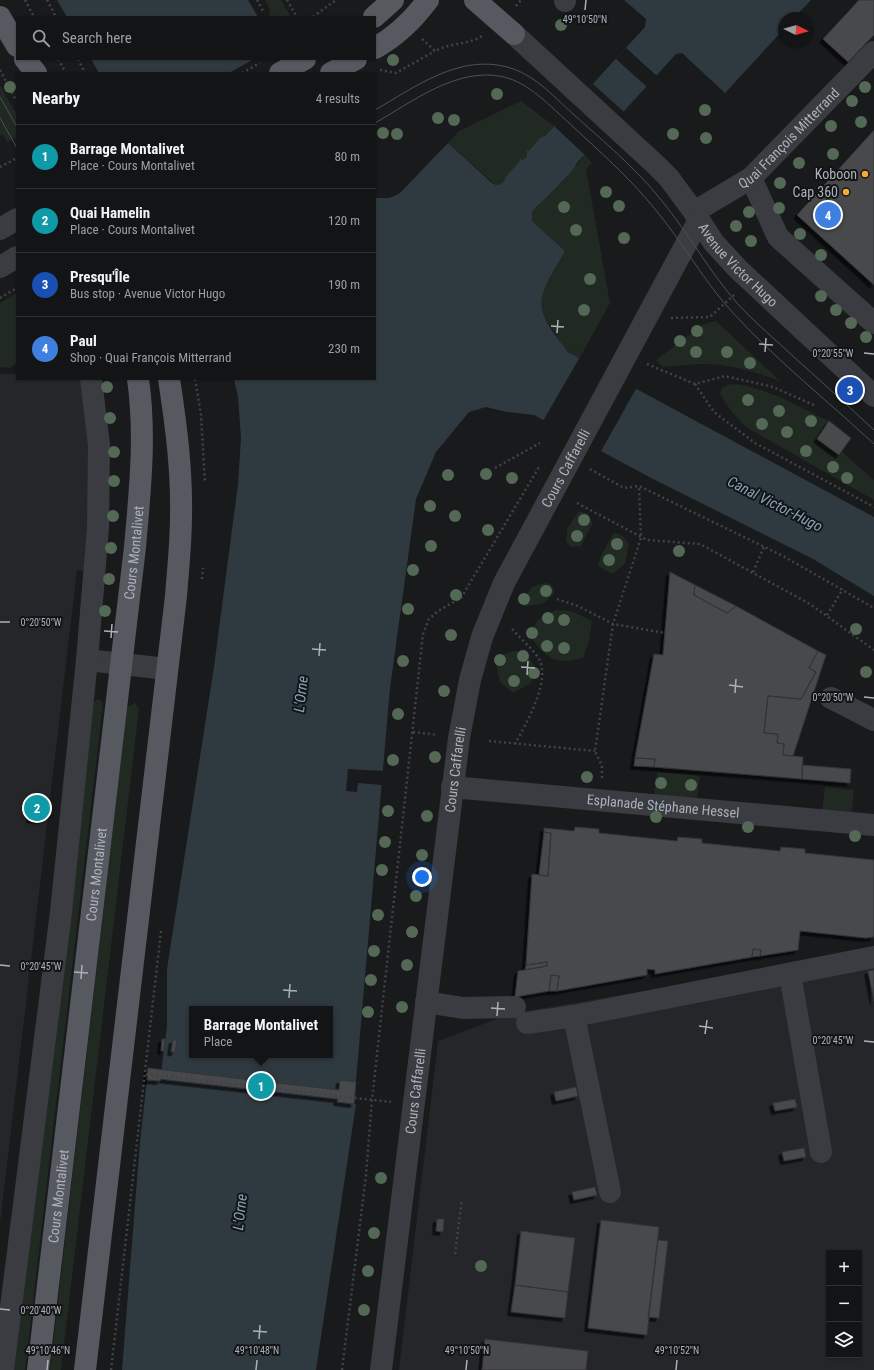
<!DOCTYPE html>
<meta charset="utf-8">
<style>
:root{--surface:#131415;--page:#202122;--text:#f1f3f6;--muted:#9d9ea0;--line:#323334;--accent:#d93025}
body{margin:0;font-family:"Roboto Condensed",sans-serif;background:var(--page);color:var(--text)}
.controls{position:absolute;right:12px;bottom:12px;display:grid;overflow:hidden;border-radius:0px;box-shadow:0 1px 3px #0004}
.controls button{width:36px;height:36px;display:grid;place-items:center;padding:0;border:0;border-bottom:1px solid var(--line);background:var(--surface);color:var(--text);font:20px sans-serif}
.compass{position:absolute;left:778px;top:12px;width:36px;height:36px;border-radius:50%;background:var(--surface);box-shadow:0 1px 3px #0004;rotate:95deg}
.you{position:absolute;left:422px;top:877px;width:14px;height:14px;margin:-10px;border:3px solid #fff;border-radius:50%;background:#1a73e8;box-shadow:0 0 0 6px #1a73e833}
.badge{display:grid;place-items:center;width:26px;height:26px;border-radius:50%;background:var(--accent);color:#fff;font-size:13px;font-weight:700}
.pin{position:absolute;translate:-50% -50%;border:2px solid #fff;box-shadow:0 1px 4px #0006}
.popup{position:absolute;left:189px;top:1006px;width:144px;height:52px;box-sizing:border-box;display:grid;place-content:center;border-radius:0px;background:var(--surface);filter:drop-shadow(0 1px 3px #0005);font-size:13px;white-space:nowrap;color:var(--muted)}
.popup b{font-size:15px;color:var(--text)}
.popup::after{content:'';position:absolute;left:50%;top:100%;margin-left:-8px;border:8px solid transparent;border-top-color:var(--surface)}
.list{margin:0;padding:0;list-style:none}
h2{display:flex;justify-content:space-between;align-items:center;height:52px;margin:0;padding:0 16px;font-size:17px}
h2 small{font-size:13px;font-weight:400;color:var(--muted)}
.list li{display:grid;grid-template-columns:26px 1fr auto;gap:12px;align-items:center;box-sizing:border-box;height:64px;padding:0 16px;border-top:1px solid var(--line)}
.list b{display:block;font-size:15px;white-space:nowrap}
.list p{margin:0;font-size:13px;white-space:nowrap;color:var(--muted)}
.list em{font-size:13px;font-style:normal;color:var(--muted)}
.icon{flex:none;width:22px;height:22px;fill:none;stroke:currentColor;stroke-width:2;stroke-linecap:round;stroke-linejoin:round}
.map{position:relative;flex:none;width:874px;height:1370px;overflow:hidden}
.search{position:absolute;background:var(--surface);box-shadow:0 1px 3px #0004;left:16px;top:16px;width:360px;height:44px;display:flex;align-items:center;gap:10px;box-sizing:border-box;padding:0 14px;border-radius:0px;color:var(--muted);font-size:15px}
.panel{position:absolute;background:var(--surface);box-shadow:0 1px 3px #0004;left:16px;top:72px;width:360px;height:308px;border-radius:0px}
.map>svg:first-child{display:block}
.built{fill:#252629;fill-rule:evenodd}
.green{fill:#212a22}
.water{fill:#2f3a40;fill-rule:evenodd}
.pier{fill:#191a1c}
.building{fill:#46484c;stroke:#333438;filter:url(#shadow)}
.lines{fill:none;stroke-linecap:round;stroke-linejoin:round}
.path{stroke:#404348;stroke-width:2.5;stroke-dasharray:2 3;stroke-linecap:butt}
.minor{stroke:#3a3c41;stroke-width:22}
.major{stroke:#565960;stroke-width:22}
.tram{stroke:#4d5056;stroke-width:1}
.tree{fill:#536855}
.ticks{fill:none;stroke:#acb2bc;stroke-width:1.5}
.poi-dot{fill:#f6a937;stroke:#141417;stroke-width:1.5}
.labels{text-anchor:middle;stroke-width:4;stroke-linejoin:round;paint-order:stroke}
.street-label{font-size:14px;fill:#acb2bc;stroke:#141417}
.poi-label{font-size:14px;fill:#acb2bc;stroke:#141417;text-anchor:end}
.water-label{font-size:15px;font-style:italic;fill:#83a2b7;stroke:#141417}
.ticks-label{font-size:10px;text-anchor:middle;fill:#acb2bc;stroke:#141417;stroke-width:4;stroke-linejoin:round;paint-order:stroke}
</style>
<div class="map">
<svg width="874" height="1370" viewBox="0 0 874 1370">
<defs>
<filter id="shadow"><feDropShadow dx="-3.5" dy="3.5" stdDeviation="0" flood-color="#0009"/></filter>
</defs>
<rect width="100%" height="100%" fill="#191a1c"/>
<path class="built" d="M0 374H17V379H53L55 381 58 379H96L102 573 77 570 0 1224Z
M874 950V1370H399L438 1041 510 1014 792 966ZM829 1253H859V1355H829Z"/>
<path class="green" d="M265 0H281L291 17H269L270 10Z
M0 85 17 115V137L7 142 3 134 0 136Z
M521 101 554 126 523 160 518 163 501 185H496L448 143 459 131Z
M585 155 592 163 586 169 610 303 579 359C565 351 562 344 554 332 550 325 544 319 542 311 536 291 556 267 565 251L532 221V212L558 184 562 182Z
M17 293V363L10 368 0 367V303Z
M716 321 780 381C756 372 730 364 704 364 690 364 676 366 663 367L656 360 704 324Z
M731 384C766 386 798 407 829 421L817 439 838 455 841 451 874 480V500L746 427 732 412 720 394 722 388Z
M579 511 588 514 593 523 581 546 572 547 566 542 567 529Z
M614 532 623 536 629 544 625 564 612 574 598 566 601 556Z
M544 583 551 584 555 592 543 604 525 606 521 602 532 587Z
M555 610 571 611 592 621 589 641 583 658C553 666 546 657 529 635L538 620Z
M514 651 526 653 535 667 531 683 513 693 500 682 496 664 499 656Z
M99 699 103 703 25 1370H14L93 702Z
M135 703 139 709 61 1370H50L127 707Z
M657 772 700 776 697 799 654 795Z
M825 787 854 790 851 815 822 811Z"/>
<path class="water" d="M57 0H248L258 17H67Z
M624 0H811L794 18H784V29L725 93 682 53 676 54 576 164C576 170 540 202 532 212V221L565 251C555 270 534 295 544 316 549 329 560 341 568 352L874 517V596L813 559 653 479 534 415 507 412 486 407 469 412 436 452 416 499 390 688 354 1104H356L316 1370H122L140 1142 147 1080 160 1081 167 1026V969L214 667 238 484 241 438 238 397 234 379H375V198H389L399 194 448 143 492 183C498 187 500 185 505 180V178L519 162 520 159 523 160 527 156V150L529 151 541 137 545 136 645 27 646 19ZM192 1009H330V1055H192Z
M91 59H284L292 73H99Z"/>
<path class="pier" d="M626 48 657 76 647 87 616 59Z
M254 59H284L292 73H229Z
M593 84 624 112 585 155 554 126Z
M580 357 637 387 600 453 543 421Z
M348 769 383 771 382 785 358 783 357 792 346 791Z"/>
<path class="building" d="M859 0H874V35L848 62 823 39Z
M874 130V285L797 215Z
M829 421 851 438 839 455 817 439Z
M670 572 695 585 694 595 727 613 736 606 818 651 809 668 816 672 801 699 768 696 764 733 778 734 777 743 784 744 783 755 803 757 802 779 654 767 655 759 635 758 654 654 663 655Z
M695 585 736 606 727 613 694 595Z
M818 651 826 655 793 756 783 755 784 744 777 743 778 734 764 733 768 696 801 699 816 672 809 668Z
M635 758 655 759 654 767 634 766Z
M802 765 851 769 850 783 802 779Z
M33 797 44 798 42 820 30 819Z
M575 827 599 829V833L677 841 678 837 702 839V843L780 851 781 847 805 849V853L874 860V937L866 938 800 931 798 950 760 956 761 950 753 949 752 957 655 974V970L647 969V975L557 991 559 976 551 975 549 991 515 997 518 971 547 966V962L526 965 532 874 548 876 551 833 544 832V828L574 831Z
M544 832 551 833 548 876 539 875Z
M753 949 761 950 760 956 752 957Z
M547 962V966L525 970 526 965Z
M874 970V1001L868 971Z
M551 975 559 976 557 991H549Z
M162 1039H165L164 1051H161Z
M173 1040H177L175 1052H171Z
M148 1068 339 1090 340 1080 356 1082 354 1104 337 1102 338 1099 168 1080 161 1079 160 1081 147 1080Z
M576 1087 578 1096 556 1101 554 1092Z
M795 1099 797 1107 775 1111 773 1103Z
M804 1148 806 1157 784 1161 782 1152Z
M595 1187 597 1195 574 1200 572 1192Z
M437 1219H444L443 1232 436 1231Z
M601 1220 659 1227 647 1335 588 1328Z
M521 1231 575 1238 568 1292 515 1285Z
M658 1240 668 1241 659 1318 648 1317Z
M515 1285 568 1292 565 1318 511 1312Z
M485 1339 588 1351 586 1370H482Z"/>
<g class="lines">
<path class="path" d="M25 0 34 17
M47 0 56 17
M257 0 264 13
M287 0 297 17
M516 6 521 0
M313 17 336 0
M422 39 435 51C449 43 468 45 482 36
M58 59 66 73
M78 59 85 73
M0 70 17 102
M380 70 396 73 435 51
M242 73 260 63
M0 167 17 158
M0 298 17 288
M671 318 710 317 734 295
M647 364 695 384 725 376 773 387 816 406
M195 379 201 415 205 483
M695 384 714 412 755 443 874 507
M495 468 540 443
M590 469 624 488 639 486 783 556 874 608
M577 503 647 540 700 544 810 604 874 650
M753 572 764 547
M202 579 203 568
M557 599 578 606 613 624 665 633
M827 615 843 589
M512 629C521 639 532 648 539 659 551 681 526 724 515 744
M413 732 438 735
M489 741 595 751
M602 778V766L595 751 613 624 641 538 639 486
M146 1074 391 1102
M455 1254 462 1199
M111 1370 161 931
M342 1370 366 1175 372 1100 423 634 429 619 438 611 461 598 539 467"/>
<g class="minor">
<path d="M565 1V0"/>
<path id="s1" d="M514 34 656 165 669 178 694 212 714 243 738 269 874 396"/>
<path d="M751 178 778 237 874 323"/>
<path id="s2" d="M694 212 751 178 874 52"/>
<path d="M0 229 17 219"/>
<path d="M0 267 17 257"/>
<path d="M87 660 167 669"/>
<path d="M831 698 874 720"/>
<path id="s3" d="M452 787 874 825"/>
<path d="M790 974 821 1152"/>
<path d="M426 1002 463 1008 515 1007"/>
<path d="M574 1016 610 1192"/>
<path d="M527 1023 574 1016 874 957"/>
<path d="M3 1370 61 912 87 660 98 528 99 445 91 379"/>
<path id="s4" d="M381 1370 459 738 470 680 482 637 504 583 699 220"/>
</g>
<g class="major">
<path d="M475 0 514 34"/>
<path d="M0 17 17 46"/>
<path d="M374 17 393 0"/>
<path d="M375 48C397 36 413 20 428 0"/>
<path d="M25 59 36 73"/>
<path d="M280 73 305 59"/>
<path d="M331 73 356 59"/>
<path id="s5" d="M38 1370 135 547C140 491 146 435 138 379"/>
<path d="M85 1370 176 596C178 569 181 543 181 516 182 470 176 425 169 379"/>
</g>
<path class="tram" d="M0 97 17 127
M375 110C415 87 459 54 507 67 534 74 552 95 572 113 603 141 636 168 662 201 689 234 709 271 737 303 755 323 776 340 795 358 822 382 848 406 874 430
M0 118 17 148
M375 123C412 102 458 66 504 77 529 83 550 106 569 123 598 150 629 177 654 208 683 242 704 282 734 314 777 361 828 401 874 444"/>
</g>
<g class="tree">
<circle cx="561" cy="25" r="6"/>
<circle cx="393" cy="60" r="6"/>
<circle cx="10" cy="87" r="6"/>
<circle cx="865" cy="87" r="6"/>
<circle cx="497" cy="94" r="6"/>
<circle cx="852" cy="101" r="6"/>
<circle cx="705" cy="110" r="6"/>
<circle cx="438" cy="118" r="6"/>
<circle cx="454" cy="120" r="6"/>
<circle cx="861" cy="122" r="6"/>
<circle cx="831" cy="126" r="6"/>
<circle cx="383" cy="133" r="6"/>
<circle cx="397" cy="134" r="6"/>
<circle cx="673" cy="134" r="6"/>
<circle cx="706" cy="138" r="6"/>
<circle cx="833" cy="154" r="6"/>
<circle cx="799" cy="163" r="6"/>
<circle cx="780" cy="183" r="6"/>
<circle cx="606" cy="192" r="6"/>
<circle cx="619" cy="206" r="6"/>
<circle cx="564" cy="207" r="6"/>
<circle cx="779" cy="208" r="6"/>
<circle cx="749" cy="212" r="6"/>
<circle cx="736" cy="226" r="6"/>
<circle cx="576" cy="230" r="6"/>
<circle cx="800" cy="234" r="6"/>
<circle cx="624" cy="238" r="6"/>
<circle cx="751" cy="241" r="6"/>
<circle cx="821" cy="255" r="6"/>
<circle cx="590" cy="279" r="6"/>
<circle cx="821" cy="296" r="6"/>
<circle cx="584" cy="310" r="6"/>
<circle cx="836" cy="310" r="6"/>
<circle cx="851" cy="323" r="6"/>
<circle cx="697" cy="331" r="6"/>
<circle cx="866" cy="337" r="6"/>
<circle cx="680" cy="341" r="6"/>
<circle cx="696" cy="352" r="6"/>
<circle cx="727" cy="352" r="6"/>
<circle cx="750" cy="363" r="6"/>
<circle cx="107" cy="387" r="6"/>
<circle cx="748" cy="400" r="6"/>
<circle cx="779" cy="411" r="6"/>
<circle cx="110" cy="418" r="6"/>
<circle cx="811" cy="421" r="6"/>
<circle cx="762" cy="424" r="6"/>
<circle cx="787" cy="432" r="6"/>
<circle cx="806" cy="451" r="6"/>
<circle cx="114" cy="452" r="6"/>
<circle cx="833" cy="467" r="6"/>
<circle cx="486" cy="474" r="6"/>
<circle cx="448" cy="475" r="6"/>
<circle cx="512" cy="478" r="6"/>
<circle cx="847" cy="478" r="6"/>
<circle cx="114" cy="481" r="6"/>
<circle cx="430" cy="506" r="6"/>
<circle cx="113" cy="516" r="6"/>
<circle cx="455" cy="516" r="6"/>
<circle cx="584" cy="520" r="6"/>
<circle cx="488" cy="530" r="6"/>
<circle cx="577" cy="536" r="6"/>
<circle cx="617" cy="544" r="6"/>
<circle cx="431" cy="546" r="6"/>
<circle cx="111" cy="548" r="6"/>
<circle cx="679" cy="551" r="6"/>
<circle cx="609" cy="560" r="6"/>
<circle cx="413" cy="570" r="6"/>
<circle cx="109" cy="579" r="6"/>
<circle cx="546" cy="591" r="6"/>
<circle cx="456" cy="595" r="6"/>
<circle cx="524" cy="599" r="6"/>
<circle cx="408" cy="609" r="6"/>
<circle cx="105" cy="611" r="6"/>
<circle cx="548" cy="618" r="6"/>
<circle cx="564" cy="620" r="6"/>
<circle cx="856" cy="629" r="6"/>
<circle cx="532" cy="633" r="6"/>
<circle cx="451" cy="635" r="6"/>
<circle cx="547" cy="646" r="6"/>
<circle cx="564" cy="648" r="6"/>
<circle cx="523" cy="656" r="6"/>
<circle cx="500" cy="660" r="6"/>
<circle cx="403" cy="661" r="6"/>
<circle cx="866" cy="672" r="6"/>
<circle cx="534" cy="673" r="6"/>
<circle cx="514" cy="681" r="6"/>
<circle cx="444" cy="691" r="6"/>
<circle cx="398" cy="714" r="6"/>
<circle cx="435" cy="757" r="6"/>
<circle cx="393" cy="760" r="6"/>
<circle cx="587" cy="777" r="6"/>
<circle cx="661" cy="783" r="6"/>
<circle cx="691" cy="785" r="6"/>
<circle cx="388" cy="811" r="6"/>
<circle cx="427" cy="816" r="6"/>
<circle cx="656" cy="817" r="6"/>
<circle cx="748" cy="827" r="6"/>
<circle cx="855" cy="836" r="6"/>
<circle cx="385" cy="842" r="6"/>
<circle cx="422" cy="855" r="6"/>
<circle cx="382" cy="870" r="6"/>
<circle cx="416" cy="896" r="6"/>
<circle cx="378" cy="915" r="6"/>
<circle cx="412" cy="932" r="6"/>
<circle cx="374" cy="951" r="6"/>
<circle cx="407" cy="965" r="6"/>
<circle cx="371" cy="980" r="6"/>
<circle cx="402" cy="1007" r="6"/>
<circle cx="368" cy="1012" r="6"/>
<circle cx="381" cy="1178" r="6"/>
<circle cx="374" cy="1233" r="6"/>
<circle cx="481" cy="1266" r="6"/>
<circle cx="368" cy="1271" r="6"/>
<circle cx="364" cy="1310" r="6"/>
</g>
<path class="ticks" d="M585 10 586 0M551 326 564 327M557 333 558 320M759 344 773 345M765 352 766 338M864 353 874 354M0 622H10M104 631 118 632M111 638 112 624M312 649 326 650M319 656 320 643M521 667 535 668M527 675 528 661M729 685 743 687M735 693 736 679M864 697 874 698M0 965 10 966M74 972 88 973M81 979 82 965M283 990 297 991M289 998 290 984M491 1008 505 1009M497 1016 498 1002M699 1026 713 1028M705 1034 707 1020M864 1041 874 1042M0 1309 10 1310M253 1331 267 1332M259 1339 260 1325M47 1370 48 1360M256 1370 257 1360M466 1370 467 1360M676 1370 677 1360"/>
<g class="poi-dot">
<circle cx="865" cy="174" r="4"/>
<circle cx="846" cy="192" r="4"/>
</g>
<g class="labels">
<g class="street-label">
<text dy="5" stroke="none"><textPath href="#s2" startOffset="121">Quai François Mitterrand</textPath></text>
<text dy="5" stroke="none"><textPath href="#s1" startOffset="323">Avenue Victor Hugo</textPath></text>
<text dy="5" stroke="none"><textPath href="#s4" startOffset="929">Cours Caffarelli</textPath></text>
<text dy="5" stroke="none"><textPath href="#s5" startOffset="823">Cours Montalivet</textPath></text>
<text dy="5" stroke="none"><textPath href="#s4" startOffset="605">Cours Caffarelli</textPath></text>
<text dy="5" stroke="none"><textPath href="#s3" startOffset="212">Esplanade Stéphane Hessel</textPath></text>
<text dy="5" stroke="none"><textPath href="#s5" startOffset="499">Cours Montalivet</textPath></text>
<text dy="5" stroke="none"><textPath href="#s4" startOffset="281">Cours Caffarelli</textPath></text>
<text dy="5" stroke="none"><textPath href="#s5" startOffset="175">Cours Montalivet</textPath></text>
</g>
<g class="poi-label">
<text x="857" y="179">Koboon</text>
<text x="838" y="197">Cap 360</text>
</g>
<g class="water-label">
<text transform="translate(775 504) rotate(27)" y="5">Canal Victor-Hugo</text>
<text transform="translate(301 694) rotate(-84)" y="5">L'Orne</text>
<text transform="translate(240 1212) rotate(-84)" y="5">L'Orne</text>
</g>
</g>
<g class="ticks-label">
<text x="585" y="23">49°10'50"N</text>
<text x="833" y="357">0°20'55"W</text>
<text x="41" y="626">0°20'50"W</text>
<text x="833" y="701">0°20'50"W</text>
<text x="41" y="970">0°20'45"W</text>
<text x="833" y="1044">0°20'45"W</text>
<text x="41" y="1314">0°20'40"W</text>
<text x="48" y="1354">49°10'46"N</text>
<text x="257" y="1354">49°10'48"N</text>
<text x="467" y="1354">49°10'50"N</text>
<text x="677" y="1354">49°10'52"N</text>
</g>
</svg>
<div class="controls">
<button>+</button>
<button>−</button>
<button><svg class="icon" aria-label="layers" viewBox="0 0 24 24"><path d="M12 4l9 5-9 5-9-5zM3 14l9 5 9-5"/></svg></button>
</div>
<svg class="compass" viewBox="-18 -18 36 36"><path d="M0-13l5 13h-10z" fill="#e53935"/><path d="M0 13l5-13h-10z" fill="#9d9ea0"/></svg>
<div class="you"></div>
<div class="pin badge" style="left:261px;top:1086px;background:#0f9aa8">1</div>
<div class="popup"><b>Barrage Montalivet</b>Place</div>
<div class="pin badge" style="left:37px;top:808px;background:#0f9aa8">2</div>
<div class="pin badge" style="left:850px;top:390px;background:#1a4fb4">3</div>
<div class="pin badge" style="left:828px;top:215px;background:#3f7fe0">4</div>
<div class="search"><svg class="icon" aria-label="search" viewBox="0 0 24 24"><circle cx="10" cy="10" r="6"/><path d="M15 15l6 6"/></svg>Search here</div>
<section class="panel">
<h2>Nearby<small>4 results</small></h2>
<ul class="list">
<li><span class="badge" style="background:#0f9aa8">1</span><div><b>Barrage Montalivet</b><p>Place · Cours Montalivet</p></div><em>80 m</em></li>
<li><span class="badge" style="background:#0f9aa8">2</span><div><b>Quai Hamelin</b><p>Place · Cours Montalivet</p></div><em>120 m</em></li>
<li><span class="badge" style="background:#1a4fb4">3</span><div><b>Presqu'Île</b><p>Bus stop · Avenue Victor Hugo</p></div><em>190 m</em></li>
<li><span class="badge" style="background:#3f7fe0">4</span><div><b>Paul</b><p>Shop · Quai François Mitterrand</p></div><em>230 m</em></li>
</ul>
</section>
</div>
